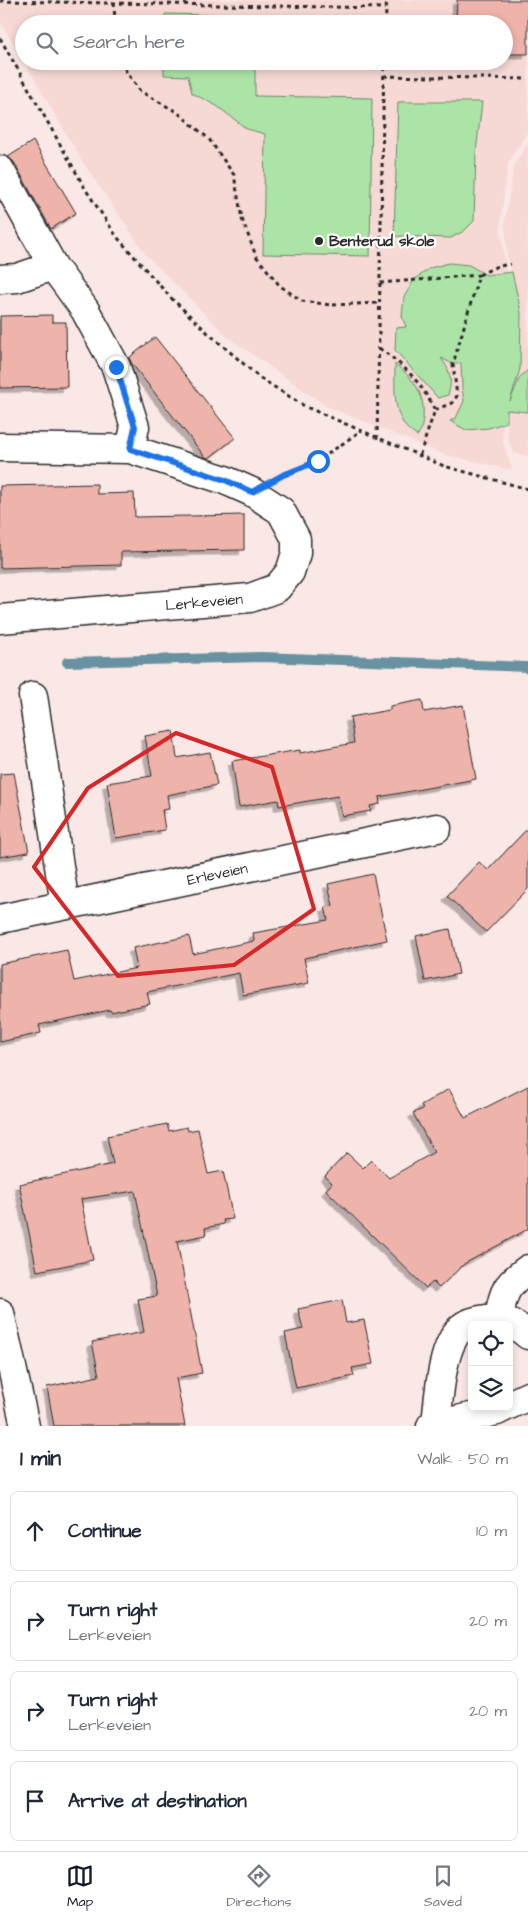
<!DOCTYPE html>
<meta charset="utf-8">
<style>
:root{--surface:#fff;--page:#f6f6f7;--text:#1f2937;--muted:#747a83;--line:#e0e1e3;--accent:#111827}
body{margin:0;font-family:"Architects Daughter",sans-serif;background:var(--page);color:var(--text)}
.controls{position:absolute;right:15px;bottom:15px;display:grid;overflow:hidden;border-radius:8px;box-shadow:0 2px 8px #0003}
.controls button{width:45px;height:45px;display:grid;place-items:center;padding:0;border:0;border-bottom:1px solid var(--line);background:var(--surface);color:var(--text);font:25px sans-serif}
.stop{position:absolute;width:15px;height:15px;margin:-11px;border:4px solid #1a73e8;border-radius:50%;background:#fff}
.stop.end{background:#1a73e8;border-color:#fff;box-shadow:0 1px 5px #0008}
.list{margin:0;padding:0;list-style:none}
h2{display:flex;justify-content:space-between;align-items:center;height:65px;margin:0;padding:0 20px;font-size:21px}
h2 small{font-size:16px;font-weight:400;color:var(--muted)}
.list li{display:grid;grid-template-columns:32px 1fr auto;gap:15px;align-items:center;box-sizing:border-box;height:80px;margin:0 10px 10px;padding:0 10px;border:1px solid var(--line);border-radius:8px}
.list b{display:block;font-size:19px;white-space:nowrap}
.list p{margin:0;font-size:16px;white-space:nowrap;color:var(--muted)}
.list em{font-size:16px;font-style:normal;color:var(--muted)}
.icon{flex:none;width:28px;height:28px;fill:none;stroke:currentColor;stroke-width:2;stroke-linecap:round;stroke-linejoin:round}
.map{position:relative;flex:none;width:528px;height:1426px;overflow:hidden}
.search{position:absolute;background:var(--surface);box-shadow:0 2px 8px #0003;left:15px;right:15px;top:15px;height:55px;display:flex;align-items:center;gap:12px;box-sizing:border-box;padding:0 18px;border-radius:28px;color:var(--muted);font-size:19px}
.sheet{height:425px;background:var(--surface)}
nav{display:flex;justify-content:space-around;align-items:center;box-sizing:border-box;height:70px;border-top:1px solid var(--line);background:var(--surface);font-size:14px;color:var(--muted)}
nav a{display:grid;justify-items:center;gap:2px}
nav .on{color:var(--accent)}
.map>svg:first-child{display:block}
.built{fill:#f6d8d4}
.green{fill:#ace4a8;stroke:#6c886a}
.lines{fill:none;stroke-linecap:round;stroke-linejoin:round}
.stream{stroke:#6792a1;stroke-width:10}
.building{fill:#eeb3aa;stroke:#2b2b2b;filter:url(#shadow)}
.minor-casing{stroke:#2b2b2b;stroke-width:31}
.path{stroke:#2b2b2b;stroke-width:3;stroke-dasharray:4 4;stroke-linecap:butt}
.minor{stroke:#fff;stroke-width:28}
.route{stroke:#1a73e8;stroke-width:6}
.marked{fill:none;stroke:#d62828;stroke-width:4;stroke-linejoin:round}
.poi-dot{fill:#2b2b2b;stroke:#fff;stroke-width:2}
.labels{text-anchor:middle;stroke-width:4.5;stroke-linejoin:round;paint-order:stroke}
.poi-label{font-size:15px;font-weight:bold;fill:#2b2b2b;stroke:#fff;text-anchor:start}
.street-label{font-size:15px;fill:#2b2b2b;stroke:#fff}
</style>
<div class="map">
<svg width="528" height="1426" viewBox="0 0 528 1426">
<defs>
<filter id="shadow"><feDropShadow dx="-4.5" dy="4.5" stdDeviation="0" flood-color="#0004"/></filter>
</defs>
<rect width="100%" height="100%" fill="#fae8e6"/>
<filter id="ink" filterUnits="userSpaceOnUse"><feTurbulence type="fractalNoise" baseFrequency=".02" numOctaves="2"/><feDisplacementMap in="SourceGraphic" scale="10" xChannelSelector="R" yChannelSelector="G"/><feConvolveMatrix kernelMatrix="1 2 1 2 8 2 1 2 1" color-interpolation-filters="sRGB"/></filter>
<g filter="url(#ink)">
<path class="built" d="M0 0H528V131L508 163 500 226 507 278 501 410 503 442 512 470 446 455 326 406 228 337 147 256 82 161 24 61H504V24H24V61L0 21Z
M528 143V456L514 453 508 440 506 412 520 369 521 312 507 255 505 221 514 165Z"/>
<path class="green" d="M165 14 257 16 256 24H165Z
M164 61H255V96L372 98 370 256 263 254 265 134 247 129 217 106 192 93 188 76 164 75Z
M398 102H482L476 152 474 221 464 231 451 238 394 236Z
M449 263 469 265 486 275 512 272 521 312 520 369 510 401 520 377 528 370V412L507 410V422L489 428 466 430 450 421 456 418 464 401 462 388 461 363 453 364 441 358C450 370 453 380 448 395L438 398 395 350 396 328 406 327 402 316 404 297 414 280 430 268Z
M395 364C414 379 425 393 423 418 422 425 422 430 417 436 391 421 395 390 395 364Z"/>
<g class="lines">
<path class="stream" d="M67 662 262 657 526 667 528 669"/>
</g>
<path class="building" d="M457 0H528V54H504V24H456Z
M33 141 76 213 51 229 14 162 8 157Z
M52 315V322H66L67 387 0 388V316Z
M155 337 235 438 209 458 205 457 132 364 129 358Z
M97 484V494L134 493 135 517 244 515V550L121 552V565L0 568V486Z
M422 700 424 712 463 705 476 779 379 797 380 804 370 806 371 811 342 816 338 796 279 806 278 800 239 807 232 761 300 750V753L354 743 350 717 390 710V706Z
M173 731 177 758 210 752 217 785 167 795 169 809 162 810 165 830 116 838 107 783 152 776 145 736Z
M14 773 29 852 0 857V774Z
M528 828V889L486 932 447 896 479 862 488 870Z
M373 874 387 940 304 958 309 983 243 995 239 973 147 992 150 1004 111 1012 110 1010 39 1025 41 1033 0 1042V964L67 950 74 981 137 968 133 948 189 936 193 954 254 941 253 933 328 920 325 907 333 906 328 884Z
M450 929 459 974 425 981 416 936Z
M528 1086V1229L464 1264 439 1288 433 1282 426 1288 326 1190 332 1183 325 1176 347 1153 363 1168 371 1160 389 1178 434 1152 413 1113 423 1109 421 1105 449 1089 465 1118Z
M167 1124 169 1131 187 1127 188 1131 198 1129 208 1174 223 1171 233 1219 223 1220 224 1224 205 1228 206 1235 177 1241 202 1373 176 1378 185 1426H54L47 1387 99 1376 92 1342 144 1332 138 1299 157 1296 135 1191 81 1199 93 1260 37 1271 19 1184 113 1164 107 1136Z
M342 1300 346 1323 364 1320 373 1364 352 1368 354 1376 296 1388 285 1333 303 1329 298 1309Z"/>
<g class="lines">
<defs>
<g id="minor">
<path d="M0 170 53 266 85 310 116 367 135 427 130 449"/>
<path d="M0 279 17 278 53 266"/>
<path d="M0 447 130 449 225 480 252 492 281 511 296 539V553L290 572 277 588 250 598 0 619"/>
<path d="M33 696 65 905"/>
<path id="s1" d="M0 919 437 828"/>
<path d="M0 1313 25 1426"/>
<path d="M499 1318C503 1291 506 1285 528 1269"/>
<path d="M509 1405 528 1396"/>
<path d="M436 1424C439 1398 441 1347 461 1328 468 1322 478 1320 487 1319 504 1317 515 1324 528 1335"/>
<path d="M431 1426 497 1411 505 1407"/>
</g>
</defs>
<use href="#minor" class="minor-casing"/>
<path class="path" d="M0 1 385 8
M114 3 115 24
M385 24 387 0
M0 38 86 190 117 237 169 296 208 333 260 378 306 407 444 466 528 489
M122 61 126 71 140 91 177 112 209 139 234 175 242 219 256 256 280 286 302 301 331 305 380 303
M384 76 528 79
M380 283 479 275
M379 348C407 368 419 380 435 410L419 457
M435 410 452 403 457 396 453 364 479 275 495 267 510 264
M377 439 384 61
M285 475 318 461 359 432"/>
<use href="#minor" class="minor"/>
</g>
</g>
<g class="lines" filter="url(#ink)">
<path class="route" d="M116 367 135 427 130 449 225 480 252 492 283 475 318 461"/>
</g>
<path class="marked" d="M176 733 272 767 314 909 234 965 118 976 34 867 88 788Z"/>
<circle class="poi-dot" cx="319" cy="241" r="5"/>
<g class="labels">
<g class="poi-label">
<text x="329" y="246">Benterud skole</text>
</g>
<g class="street-label">
<text transform="translate(204 602) rotate(-5)" y="5">Lerkeveien</text>
<text dy="5" stroke="none"><textPath href="#s1" startOffset="222">Erleveien</textPath></text>
</g>
</g>
</svg>
<div class="controls">
<button><svg class="icon" aria-label="locate" viewBox="0 0 24 24"><circle cx="12" cy="12" r="6"/><path d="M12 2v4M12 18v4M2 12h4M18 12h4"/></svg></button>
<button><svg class="icon" aria-label="layers" viewBox="0 0 24 24"><path d="M12 4l9 5-9 5-9-5zM3 14l9 5 9-5"/></svg></button>
</div>
<div class="stop" style="left:318px;top:461px"></div>
<div class="stop end" style="left:116px;top:367px"></div>
<div class="search"><svg class="icon" aria-label="search" viewBox="0 0 24 24"><circle cx="10" cy="10" r="6"/><path d="M15 15l6 6"/></svg>Search here</div>
</div>
<section class="sheet">
<h2>1 min<small>Walk · 50 m</small></h2>
<ul class="list">
<li><svg class="icon" aria-label="ahead" viewBox="0 0 24 24"><path d="M12 20V5M6 11l6-6 6 6"/></svg><div><b>Continue</b></div><em>10 m</em></li>
<li><svg class="icon" aria-label="right" viewBox="0 0 24 24"><path d="M7 20v-9h11M14 6l5 5-5 5"/></svg><div><b>Turn right</b><p>Lerkeveien</p></div><em>20 m</em></li>
<li><svg class="icon" aria-label="right" viewBox="0 0 24 24"><path d="M7 20v-9h11M14 6l5 5-5 5"/></svg><div><b>Turn right</b><p>Lerkeveien</p></div><em>20 m</em></li>
<li><svg class="icon" aria-label="arrive" viewBox="0 0 24 24"><path d="M6 21V4h12l-3 4 3 4H6"/></svg><div><b>Arrive at destination</b></div></li>
</ul>
</section>
<nav>
<a class="on"><svg class="icon" aria-label="map" viewBox="0 0 24 24"><path d="M3 6l6-2 6 2 6-2v14l-6 2-6-2-6 2zM9 4v14M15 6v14"/></svg>Map</a>
<a><svg class="icon" aria-label="directions" viewBox="0 0 24 24"><path d="M12 3l9 9-9 9-9-9zM9 14v-3h6M13 9l2 2-2 2"/></svg>Directions</a>
<a><svg class="icon" aria-label="saved" viewBox="0 0 24 24"><path d="M7 4h10v16l-5-4-5 4z"/></svg>Saved</a>
</nav>
